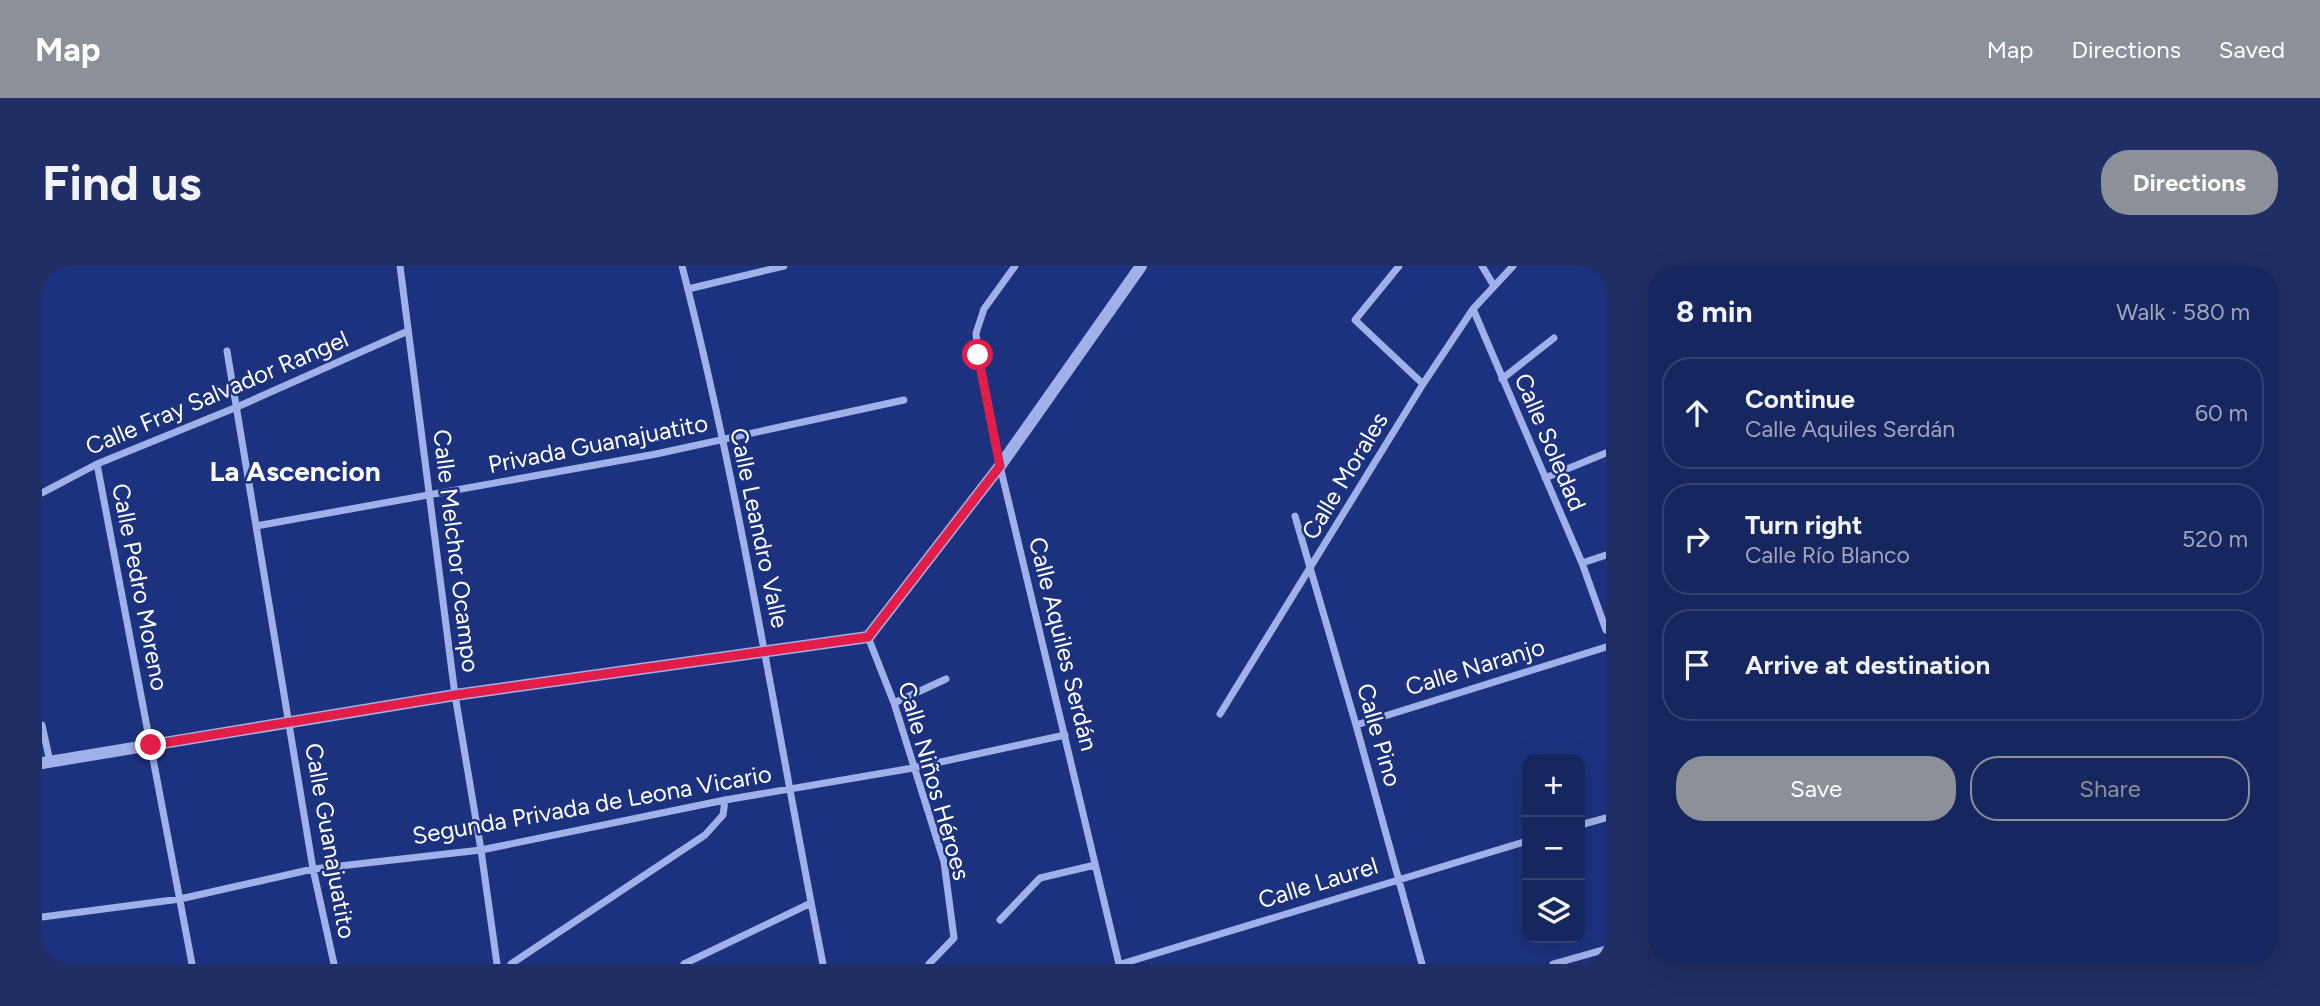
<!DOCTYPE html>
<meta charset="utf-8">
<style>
:root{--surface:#16265f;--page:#1f2e65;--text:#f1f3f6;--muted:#9ea5bd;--line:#354374;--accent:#8c9099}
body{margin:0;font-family:Figtree,sans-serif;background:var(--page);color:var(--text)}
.controls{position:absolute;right:21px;bottom:21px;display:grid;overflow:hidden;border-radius:14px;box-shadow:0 7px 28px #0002}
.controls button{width:63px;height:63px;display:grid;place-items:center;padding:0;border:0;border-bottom:2px solid var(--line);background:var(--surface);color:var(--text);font:35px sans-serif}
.stop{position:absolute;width:21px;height:21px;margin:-16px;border:5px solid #e11d48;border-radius:50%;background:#fff}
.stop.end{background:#e11d48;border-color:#fff;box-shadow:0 2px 7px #0008}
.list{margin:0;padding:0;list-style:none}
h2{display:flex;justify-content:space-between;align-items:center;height:91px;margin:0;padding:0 28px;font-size:30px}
h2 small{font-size:23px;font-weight:400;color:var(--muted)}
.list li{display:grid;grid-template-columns:46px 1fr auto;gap:21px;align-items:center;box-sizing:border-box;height:112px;margin:0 14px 14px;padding:0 14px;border:2px solid var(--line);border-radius:28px}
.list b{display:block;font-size:26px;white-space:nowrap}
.list p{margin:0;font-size:23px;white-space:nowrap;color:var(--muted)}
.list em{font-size:23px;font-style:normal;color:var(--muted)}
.actions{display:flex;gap:14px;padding:21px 28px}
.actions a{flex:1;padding:16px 0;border:2px solid var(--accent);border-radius:28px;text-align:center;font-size:24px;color:var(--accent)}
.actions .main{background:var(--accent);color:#fff}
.icon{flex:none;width:38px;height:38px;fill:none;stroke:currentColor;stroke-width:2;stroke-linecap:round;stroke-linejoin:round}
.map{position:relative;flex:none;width:1564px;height:698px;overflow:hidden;border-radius:28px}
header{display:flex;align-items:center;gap:42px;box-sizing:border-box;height:98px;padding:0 35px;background:var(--accent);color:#fff}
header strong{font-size:33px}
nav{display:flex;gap:38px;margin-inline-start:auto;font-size:24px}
.intro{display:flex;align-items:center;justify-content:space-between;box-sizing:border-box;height:168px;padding:0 42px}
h1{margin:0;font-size:49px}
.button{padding:18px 32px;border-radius:28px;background:var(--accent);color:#fff;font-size:24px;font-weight:700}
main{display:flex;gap:42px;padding:0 42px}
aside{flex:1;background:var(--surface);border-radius:28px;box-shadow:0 7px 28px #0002}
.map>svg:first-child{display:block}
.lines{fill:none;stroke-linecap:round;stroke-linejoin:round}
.minor{stroke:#a0b1e9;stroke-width:7}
.tertiary{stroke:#a0b1e9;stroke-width:12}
.route{stroke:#e11d48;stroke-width:9}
.labels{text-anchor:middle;stroke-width:5;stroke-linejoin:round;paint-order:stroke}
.street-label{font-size:24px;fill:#fff;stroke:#1d327f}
.quarter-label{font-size:28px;font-weight:bold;fill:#fff;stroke:#1d327f}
</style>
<header>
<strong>Map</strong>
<nav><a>Map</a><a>Directions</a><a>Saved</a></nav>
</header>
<div class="intro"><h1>Find us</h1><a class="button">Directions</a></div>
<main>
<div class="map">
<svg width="1564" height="698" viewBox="0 0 1564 698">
<rect width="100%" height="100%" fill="#1d327f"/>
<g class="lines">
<path class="minor" d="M358 0 413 429 439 584 455 698
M640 0C699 230 735 465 781 698
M973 0 942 43 934 67 936 89 958 200 1077 698
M1357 0 1313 54 1381 118
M1440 0 1452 20
M646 23 742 0
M1431 43 1540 297 1564 364
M185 85 271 603 292 698
M1460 113 1512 72
M55 198 150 698
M1503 212 1564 187
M0 227 55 198 195 141 366 65
M1253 250 1314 459 1380 698
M214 260 614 188 862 134
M1540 297 1564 289
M826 371 852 437 902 596 912 672 887 698
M852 437 904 413
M1178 448 1381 118 1431 43 1471 0
M0 459 8 496
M1314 459 1564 381
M1538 559 1564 552
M0 651 138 633 271 603 439 584 683 534 871 502 1023 469
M958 654 998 612 1053 599
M469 698 663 569 681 549 683 534
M642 698 769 637
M1079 698 1485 575
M1511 698 1564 683"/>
<path class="tertiary" d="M0 497 413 429 826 371 958 200 1099 0"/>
</g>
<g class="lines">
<path class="route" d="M109 479 413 429 826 371 958 200 936 89"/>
</g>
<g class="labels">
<g class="street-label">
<text transform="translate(175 127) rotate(-23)" y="8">Calle Fray Salvador Rangel</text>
<text transform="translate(1508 176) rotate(67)" y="8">Calle Soledad</text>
<text transform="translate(556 178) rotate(-11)" y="8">Privada Guanajuatito</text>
<text transform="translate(1303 210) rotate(-59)" y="8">Calle Morales</text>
<text transform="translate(717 262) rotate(78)" y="8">Calle Leandro Valle</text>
<text transform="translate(414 285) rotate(83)" y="8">Calle Melchor Ocampo</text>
<text transform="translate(98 321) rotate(79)" y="8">Calle Pedro Moreno</text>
<text transform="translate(1021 378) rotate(76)" y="8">Calle Aquiles Serdán</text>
<text transform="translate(1433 401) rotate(-17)" y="8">Calle Naranjo</text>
<text transform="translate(1337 469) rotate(74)" y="8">Calle Pino</text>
<text transform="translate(892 515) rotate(74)" y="8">Calle Niños Héroes</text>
<text transform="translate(550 539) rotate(-10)" y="8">Segunda Privada de Leona Vicario</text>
<text transform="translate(288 575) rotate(80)" y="8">Calle Guanajuatito</text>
<text transform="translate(1276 617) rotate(-17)" y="8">Calle Laurel</text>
</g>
<g class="quarter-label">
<text x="253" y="215">La Ascencion</text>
</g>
</g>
</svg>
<div class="controls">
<button>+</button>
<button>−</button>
<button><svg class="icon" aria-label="layers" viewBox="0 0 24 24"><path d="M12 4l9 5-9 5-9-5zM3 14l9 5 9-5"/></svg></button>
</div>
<div class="stop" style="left:936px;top:89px"></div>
<div class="stop end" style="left:109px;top:479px"></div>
</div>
<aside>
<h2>8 min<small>Walk · 580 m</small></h2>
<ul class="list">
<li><svg class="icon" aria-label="ahead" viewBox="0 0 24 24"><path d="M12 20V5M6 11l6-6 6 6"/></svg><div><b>Continue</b><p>Calle Aquiles Serdán</p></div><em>60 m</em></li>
<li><svg class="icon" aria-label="right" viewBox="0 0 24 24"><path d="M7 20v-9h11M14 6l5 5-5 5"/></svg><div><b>Turn right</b><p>Calle Río Blanco</p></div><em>520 m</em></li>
<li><svg class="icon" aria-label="arrive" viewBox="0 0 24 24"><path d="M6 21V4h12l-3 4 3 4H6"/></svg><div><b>Arrive at destination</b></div></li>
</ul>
<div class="actions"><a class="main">Save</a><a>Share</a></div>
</aside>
</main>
